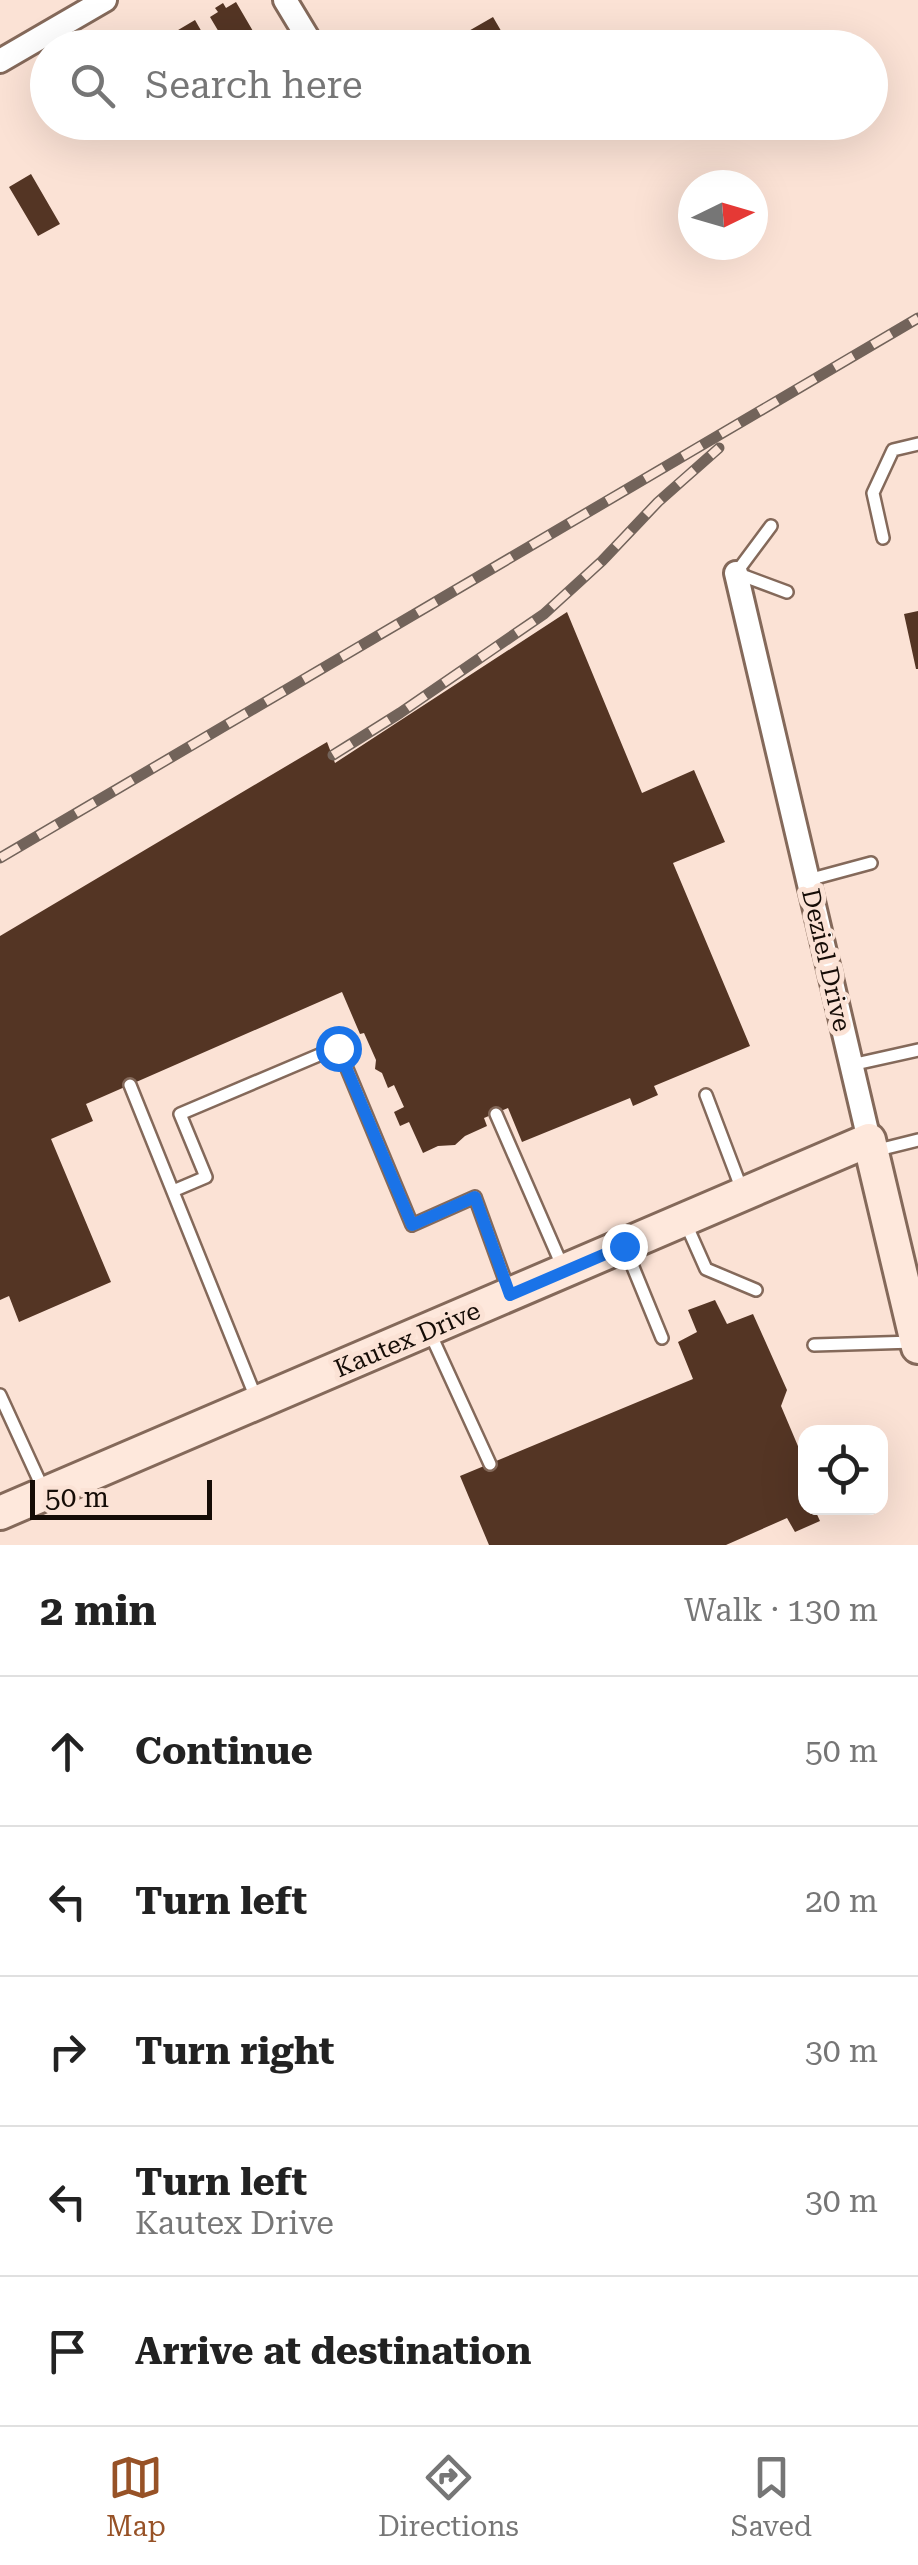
<!DOCTYPE html>
<meta charset="utf-8">
<style>
:root{--surface:#fff;--page:#f6f6f6;--text:#222;--muted:#767676;--line:#e0e0e0;--accent:#975227}
body{margin:0;font-family:"Roboto Serif",serif;background:var(--page);color:var(--text)}
.controls{position:absolute;right:30px;bottom:30px;display:grid;overflow:hidden;border-radius:20px;box-shadow:0 10px 40px #0002}
.controls button{width:90px;height:90px;display:grid;place-items:center;padding:0;border:0;border-bottom:2px solid var(--line);background:var(--surface);color:var(--text);font:50px sans-serif}
.compass{position:absolute;left:678px;top:170px;width:90px;height:90px;border-radius:50%;background:var(--surface);box-shadow:0 10px 40px #0002;rotate:85deg}
.scale{position:absolute;left:30px;bottom:25px;width:182px;box-sizing:border-box;padding-left:10px;border:5px solid #150c06;border-top:0;font-size:28px;line-height:35px;white-space:nowrap;color:#150c06;-webkit-text-stroke:8px #fbe2d5;paint-order:stroke}
.stop{position:absolute;width:30px;height:30px;margin:-22px;border:8px solid #1a73e8;border-radius:50%;background:#fff}
.stop.end{background:#1a73e8;border-color:#fff;box-shadow:0 2px 10px #0008}
.list{margin:0;padding:0;list-style:none}
h2{display:flex;justify-content:space-between;align-items:center;height:130px;margin:0;padding:0 40px;font-size:42px}
h2 small{font-size:32px;font-weight:400;color:var(--muted)}
.list li{display:grid;grid-template-columns:65px 1fr auto;gap:30px;align-items:center;box-sizing:border-box;height:150px;padding:0 40px;border-top:2px solid var(--line)}
.list b{display:block;font-size:38px;white-space:nowrap}
.list p{margin:0;font-size:32px;white-space:nowrap;color:var(--muted)}
.list em{font-size:32px;font-style:normal;color:var(--muted)}
.icon{flex:none;width:55px;height:55px;fill:none;stroke:currentColor;stroke-width:2;stroke-linecap:round;stroke-linejoin:round}
.map{position:relative;flex:none;width:918px;height:1545px;overflow:hidden}
.search{position:absolute;background:var(--surface);box-shadow:0 10px 40px #0002;left:30px;right:30px;top:30px;height:110px;display:flex;align-items:center;gap:25px;box-sizing:border-box;padding:0 35px;border-radius:55px;color:var(--muted);font-size:38px}
.sheet{height:880px;background:var(--surface)}
nav{display:flex;justify-content:space-around;align-items:center;box-sizing:border-box;height:140px;border-top:2px solid var(--line);background:var(--surface);font-size:28px;color:var(--muted)}
nav a{display:grid;justify-items:center;gap:5px}
nav .on{color:var(--accent)}
.map>svg:first-child{display:block}
.building{fill:#543524}
.lines{fill:none;stroke-linecap:round;stroke-linejoin:round}
.lane-casing{stroke:#84695a;stroke-width:16}
.street-casing{stroke:#84695a;stroke-width:28}
.secondary-casing{stroke:#84695a;stroke-width:38}
.lane{stroke:#fff;stroke-width:11}
.street{stroke:#fff;stroke-width:22}
.secondary{stroke:#fee8dc;stroke-width:32}
.rail-casing{stroke:#72635a;stroke-width:11}
.rail{stroke:#fbe2d5;stroke-width:8;stroke-dasharray:22;stroke-linecap:butt}
.route{stroke:#1a73e8;stroke-width:12}
.labels{text-anchor:middle;stroke-width:10;stroke-linejoin:round;paint-order:stroke}
.street-label{font-size:25px;fill:#150c06;stroke:#fbe2d5}
</style>
<div class="map">
<svg width="918" height="1545" viewBox="0 0 918 1545">
<rect width="100%" height="100%" fill="#fbe2d5"/>
<path class="building" d="M236 2 260 43 266 40 269 44 263 48 259 45 255 48H220L226 44 210 17 218 12 215 8 223 3 226 8Z
M493 17 507 41 496 48H439Z
M195 20 211 48H174L168 36Z
M31 174 60 224 38 236 9 187Z
M918 611V669H916L904 614Z
M567 612 642 793 694 770 725 842 673 863 750 1046 654 1086 658 1095 633 1106 630 1098 522 1142 508 1108 484 1118 487 1126 465 1136 455 1145 438 1146 423 1153 409 1122 400 1126 394 1112 404 1107 394 1085 388 1088 382 1073 375 1069 376 1060 364 1033 360 1034 342 992 86 1104 93 1121 51 1139 111 1282 19 1322 9 1296 0 1300V936L327 742 335 763Z
M715 1300 727 1324 753 1314 787 1390 781 1406 806 1465V1508H814L820 1521 795 1532 787 1518 726 1545H489L460 1476 693 1379 678 1342 697 1332 688 1310Z"/>
<g class="lines">
<defs>
<path id="lane" d="M771 526 736 573 787 592
M883 538 873 493 893 450 918 444
M808 880 871 863
M851 1065 918 1050
M130 1085 256 1398
M706 1095 742 1190
M496 1114 564 1270
M874 1151 918 1140
M173 1191 206 1177 180 1114 338 1047 412 1225 475 1197 509 1291
M686 1224 706 1269 756 1290
M626 1250 662 1338
M430 1333 490 1464
M814 1345 914 1342
M0 1395 44 1491"/>
<path id="street" d="M285 0 314 48
M0 61 105 0
M736 573 869 1140"/>
<path id="secondary" d="M0 1513 869 1140 918 1347"/>
</defs>
<use href="#lane" class="lane-casing"/>
<use href="#street" class="street-casing"/>
<use href="#secondary" class="secondary-casing"/>
<use href="#lane" class="lane"/>
<use href="#street" class="street"/>
<use href="#secondary" class="secondary"/>
<defs>
<path id="rail" d="M333 755 400 713 544 614 602 561 658 502 719 448
M0 858 918 318"/>
</defs>
<use href="#rail" class="rail-casing"/>
<use href="#rail" class="rail"/>
</g>
<g class="lines">
<path class="route" d="M338 1048 412 1225 475 1197 510 1295 624 1246"/>
</g>
<g class="labels">
<g class="street-label">
<text transform="translate(827 960) rotate(77)" y="9">Deziel Drive</text>
<text transform="translate(407 1339) rotate(-23)" y="9">Kautex Drive</text>
</g>
</g>
</svg>
<div class="controls">
<button><svg class="icon" aria-label="locate" viewBox="0 0 24 24"><circle cx="12" cy="12" r="6"/><path d="M12 2v4M12 18v4M2 12h4M18 12h4"/></svg></button>
</div>
<svg class="compass" viewBox="-18 -18 36 36"><path d="M0-13l5 13h-10z" fill="#e53935"/><path d="M0 13l5-13h-10z" fill="#767676"/></svg>
<div class="scale">50 m</div>
<div class="stop" style="left:338px;top:1048px"></div>
<div class="stop end" style="left:624px;top:1246px"></div>
<div class="search"><svg class="icon" aria-label="search" viewBox="0 0 24 24"><circle cx="10" cy="10" r="6"/><path d="M15 15l6 6"/></svg>Search here</div>
</div>
<section class="sheet">
<h2>2 min<small>Walk · 130 m</small></h2>
<ul class="list">
<li><svg class="icon" aria-label="ahead" viewBox="0 0 24 24"><path d="M12 20V5M6 11l6-6 6 6"/></svg><div><b>Continue</b></div><em>50 m</em></li>
<li><svg class="icon" aria-label="left" viewBox="0 0 24 24"><path d="M17 20v-9H6M10 6l-5 5 5 5"/></svg><div><b>Turn left</b></div><em>20 m</em></li>
<li><svg class="icon" aria-label="right" viewBox="0 0 24 24"><path d="M7 20v-9h11M14 6l5 5-5 5"/></svg><div><b>Turn right</b></div><em>30 m</em></li>
<li><svg class="icon" aria-label="left" viewBox="0 0 24 24"><path d="M17 20v-9H6M10 6l-5 5 5 5"/></svg><div><b>Turn left</b><p>Kautex Drive</p></div><em>30 m</em></li>
<li><svg class="icon" aria-label="arrive" viewBox="0 0 24 24"><path d="M6 21V4h12l-3 4 3 4H6"/></svg><div><b>Arrive at destination</b></div></li>
</ul>
</section>
<nav>
<a class="on"><svg class="icon" aria-label="map" viewBox="0 0 24 24"><path d="M3 6l6-2 6 2 6-2v14l-6 2-6-2-6 2zM9 4v14M15 6v14"/></svg>Map</a>
<a><svg class="icon" aria-label="directions" viewBox="0 0 24 24"><path d="M12 3l9 9-9 9-9-9zM9 14v-3h6M13 9l2 2-2 2"/></svg>Directions</a>
<a><svg class="icon" aria-label="saved" viewBox="0 0 24 24"><path d="M7 4h10v16l-5-4-5 4z"/></svg>Saved</a>
</nav>
